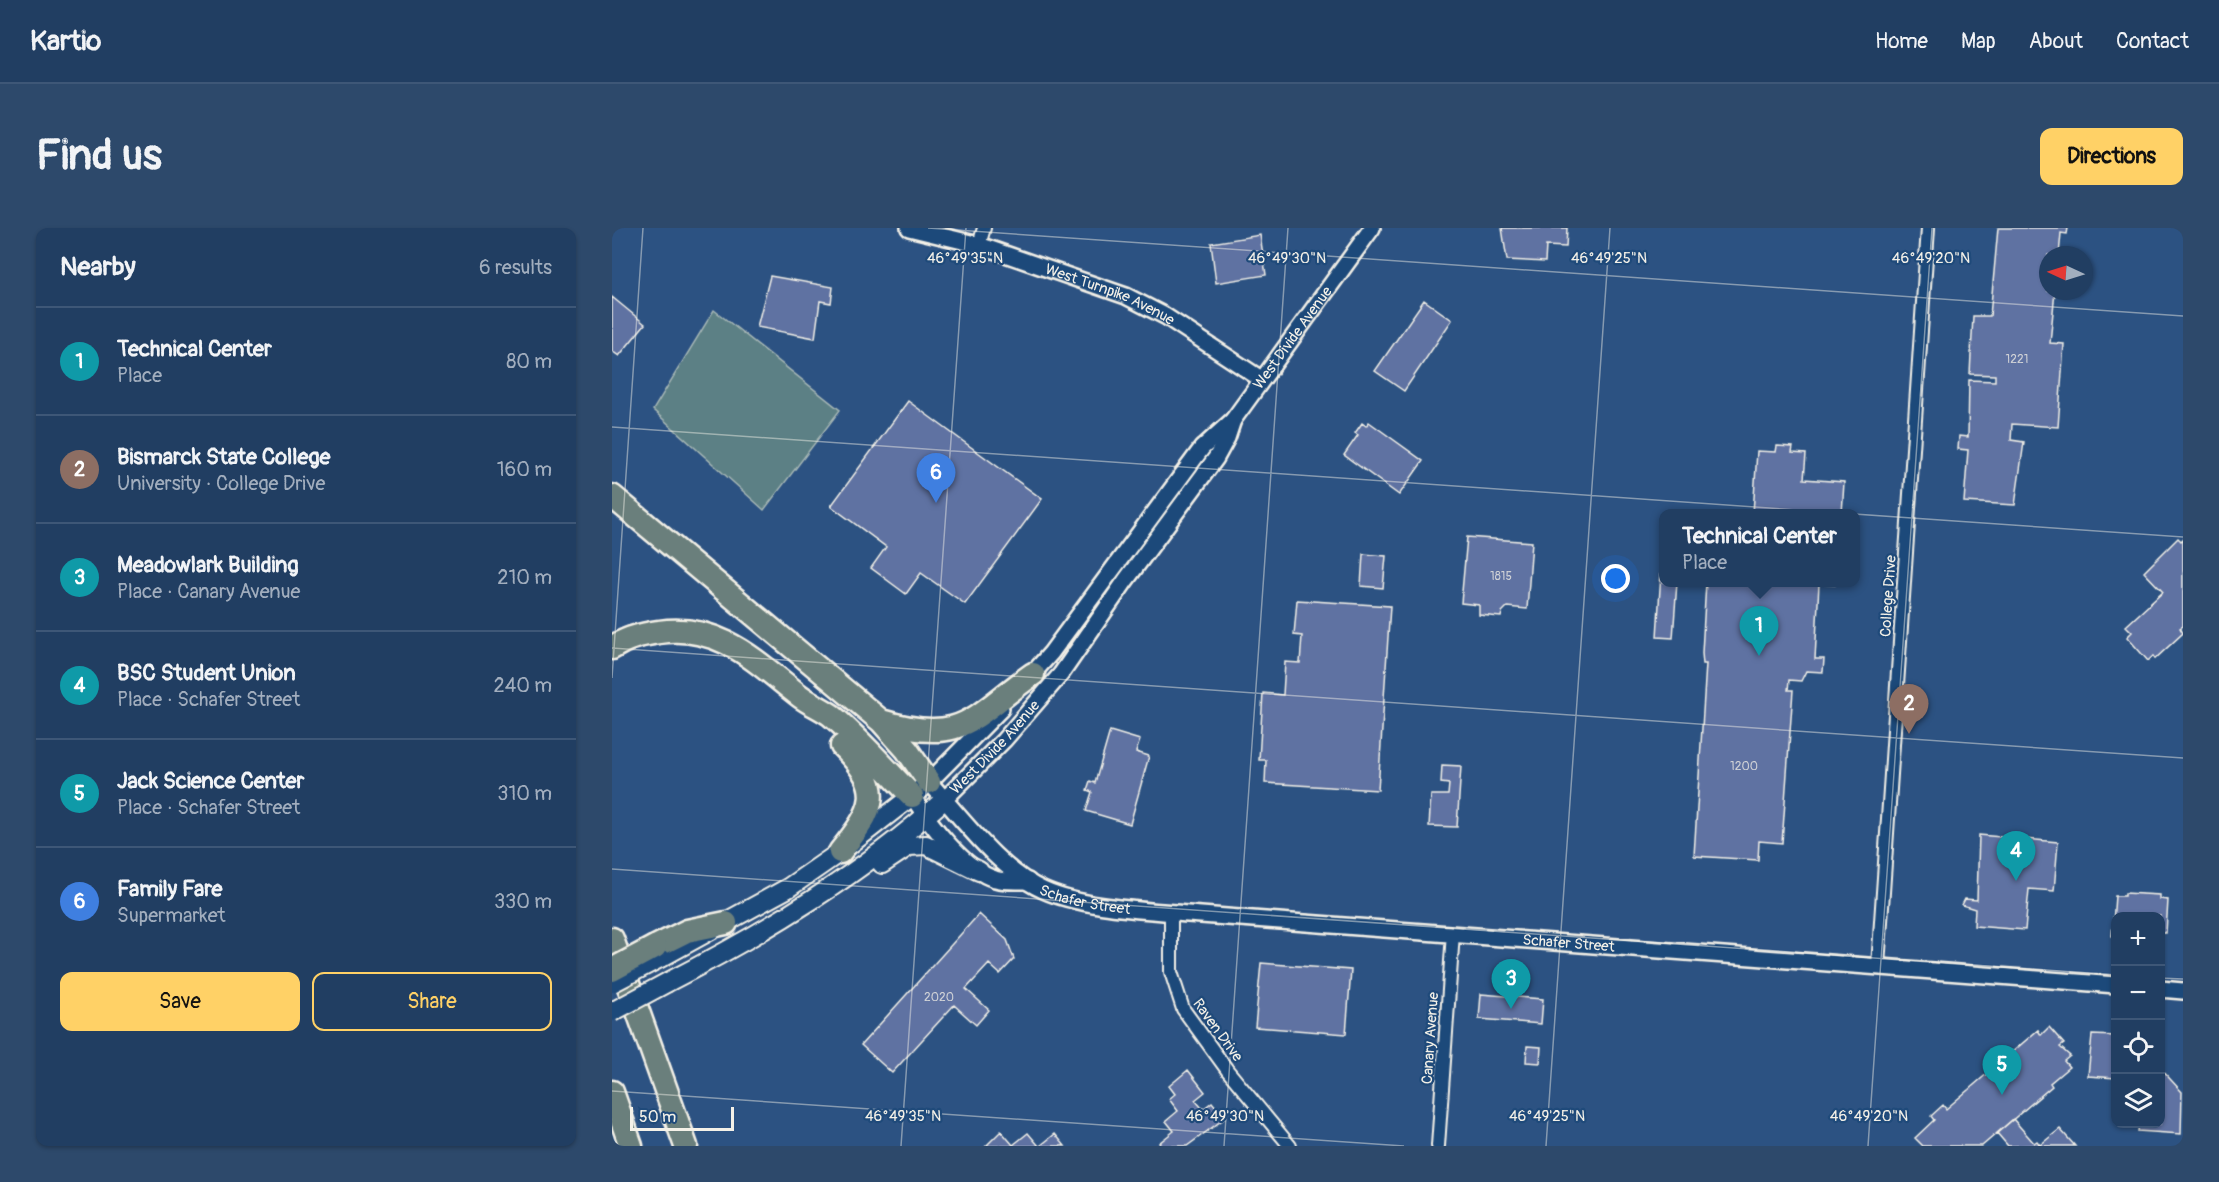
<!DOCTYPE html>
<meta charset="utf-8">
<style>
:root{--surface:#213e62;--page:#2d496b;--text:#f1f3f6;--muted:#a2aebe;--line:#3e5777;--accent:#ffd166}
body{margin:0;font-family:Pangolin,sans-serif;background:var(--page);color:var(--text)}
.controls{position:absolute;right:18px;bottom:18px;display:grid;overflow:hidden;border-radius:12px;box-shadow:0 2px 4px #0004}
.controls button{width:54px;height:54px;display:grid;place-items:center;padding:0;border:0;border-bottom:2px solid var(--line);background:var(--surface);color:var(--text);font:30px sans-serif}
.compass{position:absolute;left:1427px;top:18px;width:54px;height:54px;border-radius:50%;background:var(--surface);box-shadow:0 2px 4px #0004;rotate:274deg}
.scale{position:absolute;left:18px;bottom:15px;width:104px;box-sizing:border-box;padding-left:6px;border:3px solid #f4f1e8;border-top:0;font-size:16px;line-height:21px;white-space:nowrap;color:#f4f1e8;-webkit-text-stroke:4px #1f4a7a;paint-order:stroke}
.you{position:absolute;left:1004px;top:351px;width:21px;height:21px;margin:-15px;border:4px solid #fff;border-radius:50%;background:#1a73e8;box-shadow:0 0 0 9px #1a73e833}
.badge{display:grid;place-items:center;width:39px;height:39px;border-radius:50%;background:var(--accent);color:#fff;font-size:20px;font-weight:700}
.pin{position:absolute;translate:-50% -50px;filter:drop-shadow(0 2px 3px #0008)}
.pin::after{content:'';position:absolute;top:32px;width:21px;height:18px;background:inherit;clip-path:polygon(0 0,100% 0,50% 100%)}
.popup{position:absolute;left:1047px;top:281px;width:201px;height:78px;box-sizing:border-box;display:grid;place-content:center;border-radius:12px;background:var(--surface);filter:drop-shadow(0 2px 4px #0005);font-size:20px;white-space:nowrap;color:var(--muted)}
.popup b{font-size:22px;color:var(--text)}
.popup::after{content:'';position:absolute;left:50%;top:100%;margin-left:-12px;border:12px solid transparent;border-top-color:var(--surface)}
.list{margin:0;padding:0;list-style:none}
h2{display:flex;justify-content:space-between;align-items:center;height:78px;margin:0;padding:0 24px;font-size:26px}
h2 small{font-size:20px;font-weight:400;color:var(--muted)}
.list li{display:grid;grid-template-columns:39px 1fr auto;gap:18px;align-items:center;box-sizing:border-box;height:108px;padding:0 24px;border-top:2px solid var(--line)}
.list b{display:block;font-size:22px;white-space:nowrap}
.list p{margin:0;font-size:20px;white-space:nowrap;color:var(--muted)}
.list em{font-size:20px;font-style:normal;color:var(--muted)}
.actions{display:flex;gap:12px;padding:18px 24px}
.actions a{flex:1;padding:14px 0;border:2px solid var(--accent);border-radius:12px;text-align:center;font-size:21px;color:var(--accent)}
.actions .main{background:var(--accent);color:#111}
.icon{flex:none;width:33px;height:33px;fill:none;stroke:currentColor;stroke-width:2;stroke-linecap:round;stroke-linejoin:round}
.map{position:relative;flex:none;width:1571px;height:918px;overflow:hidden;border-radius:12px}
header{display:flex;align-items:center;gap:36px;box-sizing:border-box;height:84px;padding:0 30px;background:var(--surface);border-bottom:2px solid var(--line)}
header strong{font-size:28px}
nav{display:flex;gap:33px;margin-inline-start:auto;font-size:21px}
.intro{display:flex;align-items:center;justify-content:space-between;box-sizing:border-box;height:144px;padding:0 36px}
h1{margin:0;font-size:42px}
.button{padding:15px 27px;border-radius:12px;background:var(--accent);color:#111;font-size:21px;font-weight:700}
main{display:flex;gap:36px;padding:0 36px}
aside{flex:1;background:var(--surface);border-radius:12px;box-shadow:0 2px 4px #0004}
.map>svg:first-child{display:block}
.green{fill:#5c8085;stroke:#a8b8b6;stroke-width:1.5}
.building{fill:#5f72a2;stroke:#f4f1e8;stroke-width:1.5}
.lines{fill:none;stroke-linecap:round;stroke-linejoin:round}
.minor-casing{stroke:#f4f1e8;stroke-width:16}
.tertiary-casing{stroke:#f4f1e8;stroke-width:20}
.secondary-casing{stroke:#f4f1e8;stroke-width:22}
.motorway-casing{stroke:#f4f1e8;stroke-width:27}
.minor{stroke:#1f4a7a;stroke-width:12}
.tertiary{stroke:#1f4a7a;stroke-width:15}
.secondary{stroke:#1f4a7a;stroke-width:18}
.motorway{stroke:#6a7f7c;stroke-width:22}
.secondary-bridge-casing{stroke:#f4f1e8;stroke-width:22;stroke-linecap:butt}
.motorway-bridge-casing{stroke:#f4f1e8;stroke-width:27;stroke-linecap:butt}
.secondary-bridge{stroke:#1f4a7a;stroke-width:18}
.motorway-bridge{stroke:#6a7f7c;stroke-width:22}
.ticks{fill:none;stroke:#f4f1e8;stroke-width:1.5;stroke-opacity:0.45}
.labels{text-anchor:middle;stroke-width:4.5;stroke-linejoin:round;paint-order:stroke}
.number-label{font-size:12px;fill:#cfd1d6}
.street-label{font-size:15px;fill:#f4f1e8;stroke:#1f4a7a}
.ticks-label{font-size:15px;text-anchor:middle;fill:#f4f1e8;stroke:#1f4a7a;stroke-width:4.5;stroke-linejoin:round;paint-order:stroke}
</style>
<header>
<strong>Kartio</strong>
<nav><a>Home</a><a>Map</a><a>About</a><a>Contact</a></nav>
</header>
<div class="intro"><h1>Find us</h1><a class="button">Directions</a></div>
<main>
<aside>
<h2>Nearby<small>6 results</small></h2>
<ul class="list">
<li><span class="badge" style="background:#0f9aa8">1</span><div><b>Technical Center</b><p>Place</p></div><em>80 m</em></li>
<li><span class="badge" style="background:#8d6e63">2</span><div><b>Bismarck State College</b><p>University · College Drive</p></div><em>160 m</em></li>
<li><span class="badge" style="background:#0f9aa8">3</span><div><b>Meadowlark Building</b><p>Place · Canary Avenue</p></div><em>210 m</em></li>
<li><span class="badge" style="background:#0f9aa8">4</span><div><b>BSC Student Union</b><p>Place · Schafer Street</p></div><em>240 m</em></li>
<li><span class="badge" style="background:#0f9aa8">5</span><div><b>Jack Science Center</b><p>Place · Schafer Street</p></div><em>310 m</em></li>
<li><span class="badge" style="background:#3f7fe0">6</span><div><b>Family Fare</b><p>Supermarket</p></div><em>330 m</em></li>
</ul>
<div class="actions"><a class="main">Save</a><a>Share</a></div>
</aside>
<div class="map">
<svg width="1571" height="918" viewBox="0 0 1571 918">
<rect width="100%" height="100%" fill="#2c5282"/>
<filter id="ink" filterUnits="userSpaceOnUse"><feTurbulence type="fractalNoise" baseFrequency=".0167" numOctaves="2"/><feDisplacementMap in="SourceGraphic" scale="12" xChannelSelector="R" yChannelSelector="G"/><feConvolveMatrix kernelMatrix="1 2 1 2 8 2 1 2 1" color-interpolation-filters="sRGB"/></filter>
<g filter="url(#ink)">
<path class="green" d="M102 82 228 182 152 282 41 182Z"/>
<path class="building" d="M890 0H955L954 19 934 18 933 34 895 32Z
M1386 0H1456L1455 6 1449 5 1447 27H1436V63H1443L1438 115 1452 116 1446 199 1400 196 1399 212 1412 214 1403 277 1352 274 1356 222 1346 221 1347 208 1356 209 1357 152 1383 153V147L1358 146 1361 88H1378Z
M648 7 654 47 604 55 599 15Z
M158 48 221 59 219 75 208 73 203 110 145 99Z
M0 69 33 96 7 128 0 123Z
M812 72 840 92 792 163 763 143Z
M296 173 430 271 353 376 309 345 294 366 259 340 274 319 219 278Z
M757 194 811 233 787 267 732 227 746 207 743 205 750 195 754 198Z
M1165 218 1181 219 1180 225 1194 226 1192 251 1232 254 1230 286H1141L1145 223 1164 224Z
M855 309 920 314 915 381 895 379 890 384 889 389 867 387V377L849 375Z
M1566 310 1569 313 1571 311V398L1568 400 1571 405 1543 431 1541 428 1536 433 1515 409 1520 404 1514 398 1551 364 1532 344Z
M751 326 774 328 771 360 749 358Z
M1049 344 1051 354H1065L1061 410 1045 409Z
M1094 354H1223V357L1207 356 1203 431H1212L1211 444 1194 443 1189 453 1177 452 1176 462H1181L1170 615 1147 613 1146 632 1082 628 1094 436H1091L1090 425Z
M685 372 778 378 766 562 653 555 654 532H647L651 465 671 467 673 434 688 435 690 408 682 407Z
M498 503 528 512 524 524 537 528 518 596 474 583 480 564 475 562 478 553 483 555Z
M830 537 849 538 845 599 817 598 819 567H836L837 556 829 555Z
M1367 607 1446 614 1442 663 1417 661 1413 702 1362 698 1363 681 1350 677 1353 671 1365 672Z
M1513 665 1548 667V671L1556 672 1554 705H1548V688H1504V709L1500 708 1503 668H1513Z
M367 686 395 712 402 731 388 746 377 736 354 761 377 782 364 797 342 777 280 845 249 817Z
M649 735 739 742 734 806 643 799Z
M869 766 931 771 929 796 867 791Z
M1437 799 1452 816 1448 819 1458 828 1452 833 1457 839 1438 855 1440 858 1370 918H1311L1303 910 1322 892 1319 888 1331 877 1334 881 1426 802 1429 807Z
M1480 807 1504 808V850L1476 848Z
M915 818 929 819 928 835 914 834Z
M1548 840 1570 864 1569 906 1526 903 1527 896H1548Z
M576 842 593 864 583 872 591 881 600 874 613 890 575 918H549L547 915 562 903 554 893 566 883 557 871 563 866 557 858Z
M1401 891 1422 915 1425 913 1428 917 1396 918 1385 905Z
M1448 901 1463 918H1427L1428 917Z
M389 903 401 917 416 905 427 918H374Z
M443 906 453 918H428Z"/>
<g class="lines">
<defs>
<path id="minor" d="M367 17 372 0
M559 685V744L571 781 616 843 678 918
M1266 738 1316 0
M826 918 841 705"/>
<g id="tertiary">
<path id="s1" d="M297 0 367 17 514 68 553 88 649 151"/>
<path id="s2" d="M415 452 439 425 590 220 621 192 760 0"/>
<path id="s3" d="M389 481 317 554C349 589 387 642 431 662 471 680 532 682 576 686L1504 757"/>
<path d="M300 568C317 594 352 642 383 651 392 654 405 653 416 653"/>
<path id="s4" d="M333 571 392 512 449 446 514 352 604 230 615 210 621 192"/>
<path d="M1548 761 1571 763"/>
</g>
<path id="secondary" d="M270 636 297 618 314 617 367 643
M48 730 176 660 228 624 309 561
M56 754C156 703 249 646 333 571"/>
<path id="motorway" d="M0 268 269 493C352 518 360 489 421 446
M0 420C14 410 31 406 47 404 108 395 144 434 188 468 197 475 209 480 219 487 248 511 274 542 300 568
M269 493 295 522 317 554
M228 624C263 581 274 561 230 518
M0 711 74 918
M43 719 75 703 114 695
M0 864 19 918"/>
</defs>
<use href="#minor" class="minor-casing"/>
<use href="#tertiary" class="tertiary-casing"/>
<use href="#secondary" class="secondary-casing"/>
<use href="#motorway" class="motorway-casing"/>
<use href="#minor" class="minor"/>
<use href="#tertiary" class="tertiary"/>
<use href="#secondary" class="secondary"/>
<use href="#motorway" class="motorway"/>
<defs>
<path id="secondary-bridge" d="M0 755 48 730
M0 784 56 754"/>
<path id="motorway-bridge" d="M0 742 43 719"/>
</defs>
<use href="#secondary-bridge" class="secondary-bridge-casing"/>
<use href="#motorway-bridge" class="motorway-bridge-casing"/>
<use href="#secondary-bridge" class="secondary-bridge"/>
<use href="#motorway-bridge" class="motorway-bridge"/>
</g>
</g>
<path class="ticks" d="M316 0 1571 88M0 199 1571 309M0 420 1571 530M0 450 31 0M0 641 1504 747M1548 750 1571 751M0 863 792 918M289 918 354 0M612 918 676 0M934 918 998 0M1256 918 1320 0"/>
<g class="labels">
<g class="number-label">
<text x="1405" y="135">1221</text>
<text x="889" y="352">1815</text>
<text x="1132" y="542">1200</text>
<text x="327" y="773">2020</text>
</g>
<g class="street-label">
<text dy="5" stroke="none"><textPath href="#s1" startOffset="212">West Turnpike Avenue</textPath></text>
<text dy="5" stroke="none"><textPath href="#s2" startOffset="434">West Divide Avenue</textPath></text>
<text transform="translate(1276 368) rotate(-86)" y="5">College Drive</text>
<text dy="5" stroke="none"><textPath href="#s4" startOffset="72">West Divide Avenue</textPath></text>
<text dy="5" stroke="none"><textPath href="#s3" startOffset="304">Schafer Street</textPath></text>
<text dy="5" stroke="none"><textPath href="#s3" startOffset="790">Schafer Street</textPath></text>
<text transform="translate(606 802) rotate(54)" y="5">Raven Drive</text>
<text transform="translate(818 810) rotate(-86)" y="5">Canary Avenue</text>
</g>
</g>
<g class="ticks-label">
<text x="353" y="35">46°49'35"N</text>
<text x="675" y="35">46°49'30"N</text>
<text x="997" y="35">46°49'25"N</text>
<text x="1319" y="35">46°49'20"N</text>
<text x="291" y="893">46°49'35"N</text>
<text x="613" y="893">46°49'30"N</text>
<text x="935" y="893">46°49'25"N</text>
<text x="1257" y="893">46°49'20"N</text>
</g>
</svg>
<div class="controls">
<button>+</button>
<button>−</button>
<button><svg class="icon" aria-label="locate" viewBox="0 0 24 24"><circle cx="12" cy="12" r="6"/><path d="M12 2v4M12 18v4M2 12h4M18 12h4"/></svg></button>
<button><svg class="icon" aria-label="layers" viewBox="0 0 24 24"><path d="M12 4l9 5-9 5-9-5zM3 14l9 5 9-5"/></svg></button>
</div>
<svg class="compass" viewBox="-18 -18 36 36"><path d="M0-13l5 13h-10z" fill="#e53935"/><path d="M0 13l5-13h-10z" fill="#a2aebe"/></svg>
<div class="scale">50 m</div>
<div class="you"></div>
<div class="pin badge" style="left:1147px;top:428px;background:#0f9aa8">1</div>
<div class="popup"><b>Technical Center</b>Place</div>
<div class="pin badge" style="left:1297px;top:506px;background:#8d6e63">2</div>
<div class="pin badge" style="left:899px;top:781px;background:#0f9aa8">3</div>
<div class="pin badge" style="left:1404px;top:653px;background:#0f9aa8">4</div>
<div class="pin badge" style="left:1390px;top:867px;background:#0f9aa8">5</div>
<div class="pin badge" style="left:324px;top:275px;background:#3f7fe0">6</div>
</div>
</main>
